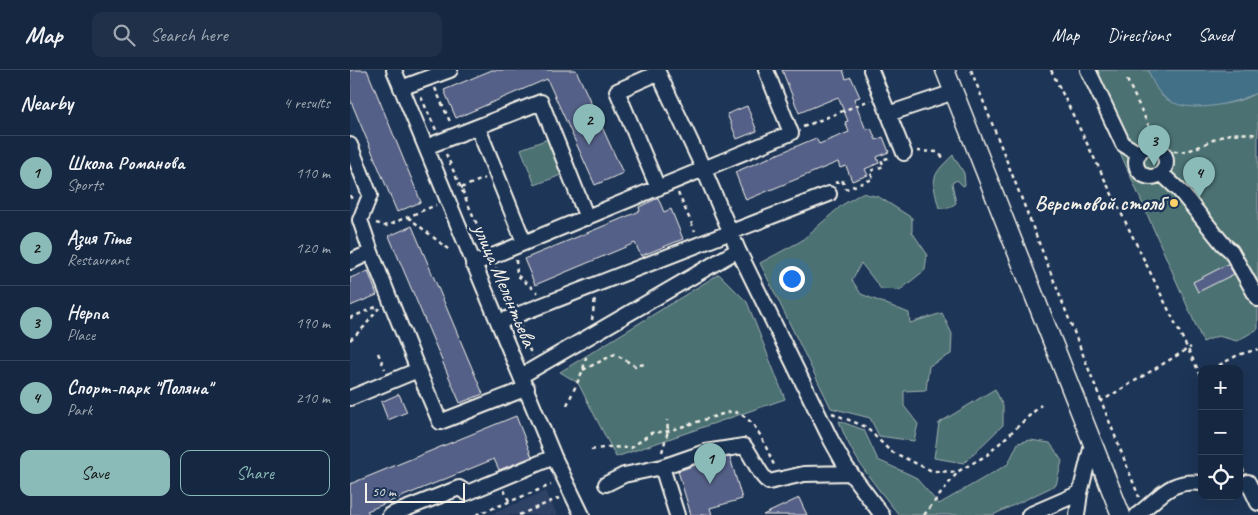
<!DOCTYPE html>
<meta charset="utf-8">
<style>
:root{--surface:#162841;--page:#1f3048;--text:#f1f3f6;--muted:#9ea6b1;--line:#35445a;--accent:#8bbbb9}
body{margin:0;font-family:Caveat,sans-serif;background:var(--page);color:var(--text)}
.controls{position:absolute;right:15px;bottom:15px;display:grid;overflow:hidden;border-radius:10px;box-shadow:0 5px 20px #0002}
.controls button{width:45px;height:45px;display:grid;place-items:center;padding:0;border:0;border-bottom:1px solid var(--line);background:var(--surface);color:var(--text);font:25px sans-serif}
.scale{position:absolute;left:15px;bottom:12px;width:100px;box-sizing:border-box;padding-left:5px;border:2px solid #f4f1e8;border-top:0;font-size:14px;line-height:18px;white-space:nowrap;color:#f4f1e8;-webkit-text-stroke:4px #1d3557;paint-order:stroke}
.you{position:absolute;left:441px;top:208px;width:18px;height:18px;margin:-12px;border:4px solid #fff;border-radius:50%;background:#1a73e8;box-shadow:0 0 0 8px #1a73e833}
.badge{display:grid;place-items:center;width:32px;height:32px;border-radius:50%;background:var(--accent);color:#111;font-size:16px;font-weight:700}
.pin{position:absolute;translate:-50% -41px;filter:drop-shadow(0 1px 2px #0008)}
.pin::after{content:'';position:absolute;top:26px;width:18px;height:15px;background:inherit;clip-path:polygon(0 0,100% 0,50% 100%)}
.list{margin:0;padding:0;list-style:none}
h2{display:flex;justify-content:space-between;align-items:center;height:65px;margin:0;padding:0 20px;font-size:21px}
h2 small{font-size:16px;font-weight:400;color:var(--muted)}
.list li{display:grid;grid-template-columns:32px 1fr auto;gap:15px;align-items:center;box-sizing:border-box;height:75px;padding:0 20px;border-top:1px solid var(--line)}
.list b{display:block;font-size:19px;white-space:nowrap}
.list p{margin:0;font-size:16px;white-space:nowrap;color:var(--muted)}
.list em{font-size:16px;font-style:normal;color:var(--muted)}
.actions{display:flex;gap:10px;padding:15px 20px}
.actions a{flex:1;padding:11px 0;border:1px solid var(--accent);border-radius:10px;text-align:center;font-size:18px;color:var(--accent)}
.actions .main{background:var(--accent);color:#111}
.icon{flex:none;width:28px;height:28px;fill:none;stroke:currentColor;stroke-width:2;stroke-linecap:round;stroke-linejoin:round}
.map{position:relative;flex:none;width:908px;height:445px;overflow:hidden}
header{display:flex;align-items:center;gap:30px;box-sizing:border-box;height:70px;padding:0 25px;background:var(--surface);border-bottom:1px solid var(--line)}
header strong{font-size:24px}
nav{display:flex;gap:28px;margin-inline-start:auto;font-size:18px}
.search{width:350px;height:45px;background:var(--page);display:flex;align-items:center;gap:12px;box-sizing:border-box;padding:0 18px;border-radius:10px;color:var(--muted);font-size:19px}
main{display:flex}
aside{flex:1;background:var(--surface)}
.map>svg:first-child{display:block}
.built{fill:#2e4266}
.green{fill:#4c7173;stroke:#a0b1ae}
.water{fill:#436f87;stroke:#8aa3ae}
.building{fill:#546088;stroke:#f4f1e8}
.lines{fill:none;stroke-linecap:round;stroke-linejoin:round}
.minor-casing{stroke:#f4f1e8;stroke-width:18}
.major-casing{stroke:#f4f1e8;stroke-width:21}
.path{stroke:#f4f1e8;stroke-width:2.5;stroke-dasharray:4 4;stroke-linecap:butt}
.minor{stroke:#1d3557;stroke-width:14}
.major{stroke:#1d3557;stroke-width:18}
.poi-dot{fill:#ffd166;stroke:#1d3557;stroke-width:2}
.labels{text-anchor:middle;stroke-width:5;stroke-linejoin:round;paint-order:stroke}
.poi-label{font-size:21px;font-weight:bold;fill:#f4f1e8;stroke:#1d3557;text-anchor:end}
.street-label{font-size:21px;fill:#f4f1e8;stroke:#1d3557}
</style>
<header>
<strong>Map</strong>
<div class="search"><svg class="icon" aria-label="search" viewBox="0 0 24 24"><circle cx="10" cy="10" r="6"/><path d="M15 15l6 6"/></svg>Search here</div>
<nav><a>Map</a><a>Directions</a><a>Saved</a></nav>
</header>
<main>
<aside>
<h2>Nearby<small>4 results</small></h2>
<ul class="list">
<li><span class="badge">1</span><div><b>Школа Романова</b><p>Sports</p></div><em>110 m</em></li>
<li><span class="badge">2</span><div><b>Азия Time</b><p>Restaurant</p></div><em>120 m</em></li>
<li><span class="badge">3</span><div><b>Нерпа</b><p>Place</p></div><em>190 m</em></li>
<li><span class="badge">4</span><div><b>Спорт-парк &quot;Поляна&quot;</b><p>Park</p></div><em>210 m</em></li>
</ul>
<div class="actions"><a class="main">Save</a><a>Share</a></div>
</aside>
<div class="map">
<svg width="908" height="445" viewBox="0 0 908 445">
<rect width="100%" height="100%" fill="#1d3557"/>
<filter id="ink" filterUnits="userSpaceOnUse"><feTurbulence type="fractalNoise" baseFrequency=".02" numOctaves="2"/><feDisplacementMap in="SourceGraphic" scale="10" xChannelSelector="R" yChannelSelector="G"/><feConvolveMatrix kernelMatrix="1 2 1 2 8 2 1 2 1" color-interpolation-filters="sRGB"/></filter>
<g filter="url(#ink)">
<path class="built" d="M196 421 207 445H139Z"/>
<path class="green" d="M734 0H798L811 25 816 29C852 34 874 41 908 22V259L906 260 887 271 868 266 853 272Z
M198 69 211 105 185 115 171 79Z
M603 85 614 103 615 115 613 116 607 110 602 113 606 133 599 138H589C581 108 581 106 603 85Z
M512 123 529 127 562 148V162L577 184 575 200 550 220 531 219 511 193 502 210 511 224 559 243 560 253 592 243 602 264 601 284 579 296 576 320 554 321V336L568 354 564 371 529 366 520 348 481 338 410 193 451 171 492 135Z
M369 204 397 232 435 329 266 387 228 313 210 302Z
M645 319 653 336V355L614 393 584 388 589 353Z
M489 351 514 360 528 390 565 407 589 434 658 394 668 373 680 370 700 373 712 391 706 415 643 445H549C525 415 501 387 489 351Z"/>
<path class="water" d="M798 0H908V22C886 34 835 46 814 27 806 21 802 9 798 0Z"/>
<path class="building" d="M0 0H17L71 132 47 142 0 29Z
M142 0H226L273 103 245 115 197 9 106 48 94 20Z
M432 0H493L496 9 501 7 510 27 504 29 516 60 521 58 526 70 533 67 539 82 527 87 529 93 515 99 518 105 502 111 496 96 490 98 488 92 396 130 385 102 466 68 469 74 499 62 495 52 498 51 488 27 449 43Z
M397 36 407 61 387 69 377 44Z
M308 128 314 142 321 139 333 169 291 186 285 173 185 215 174 189 290 141 289 137Z
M62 156 133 324 110 333 39 166Z
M878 194 884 204 848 222 843 212Z
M18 201 27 225 0 236V208Z
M49 324 57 342 38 350 31 332Z
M166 346 182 387 149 400 144 389 17 441 20 445H0V414Z
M380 387 392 429 360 438 362 445H341L328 401 357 391Z
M449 428 457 445H413Z"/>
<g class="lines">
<defs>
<path id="minor" d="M44 0 204 387 232 445
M307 0 354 100 388 180 481 370 496 397 532 445
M521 0 554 83
M738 0 773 74 789 84
M51 18 100 0
M538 44 604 22
M128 58 174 172
M0 75 20 125 10 150 21 182
M76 77 191 32 237 148
M786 92a15 15 0 1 1 30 0a15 15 0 1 1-30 0Z
M811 103 831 122 873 174 881 181 908 229
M308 118 267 21 308 3
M0 192 21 182 68 300
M123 194 441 63 416 0
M149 252 479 124
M171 306 388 180
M0 328 68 300 90 352 177 318
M312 397 327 445
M898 412 908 433
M256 414 274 405 312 397 355 382 394 376C403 386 409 406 419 412L454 404 501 403
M40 445 109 418 117 423 204 387
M679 445 730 423
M727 445 730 423 742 375
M787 445C811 427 819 409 852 413"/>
<path id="major" d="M595 0 771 445"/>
</defs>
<use href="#minor" class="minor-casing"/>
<use href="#major" class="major-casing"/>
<path class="path" d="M621 0 789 427
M701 0 852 308
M777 10 806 71C832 94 850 73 876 65 886 63 898 63 908 65
M85 18 101 54
M71 27 86 60
M453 57 520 30
M567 81 587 82 595 89
M821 81 822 94
M96 84 136 175
M485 113 492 110 496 119 523 109 520 101 534 96 531 90 542 87
M111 118 135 108
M328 123 345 161
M0 125 3 132
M58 147 98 179
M26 153 36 156 86 135
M166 190 167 205 188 223
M146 198 161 235
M0 248 28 236
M242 250 245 228
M170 256 182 286
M0 270 14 257 29 238
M28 283 35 299
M862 299 888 285 908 279
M233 300 265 284 285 296 295 294
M750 332 841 277
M217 335 233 300 237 283
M482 343 516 357 540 381 582 401 607 402 637 385 691 335
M241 380 258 377 281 378 301 363 318 361 382 341C408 348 414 375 425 397
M312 382 318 361 317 350
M889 391 894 402
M154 420 159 431
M126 445 201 415
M169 445 209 428
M574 445 607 403"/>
<use href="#minor" class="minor"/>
<use href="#major" class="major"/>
</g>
</g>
<circle class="poi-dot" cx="824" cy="133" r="5"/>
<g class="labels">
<g class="poi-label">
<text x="814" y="140">Верстовой столб</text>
</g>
<g class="street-label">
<text transform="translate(155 215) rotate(67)" y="7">улица Мелентьева</text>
</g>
</g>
</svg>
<div class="controls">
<button>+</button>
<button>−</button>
<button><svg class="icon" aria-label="locate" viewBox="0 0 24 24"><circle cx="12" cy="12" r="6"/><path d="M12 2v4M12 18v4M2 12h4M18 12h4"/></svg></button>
</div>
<div class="scale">50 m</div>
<div class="you"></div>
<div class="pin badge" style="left:360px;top:414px">1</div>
<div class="pin badge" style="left:239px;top:75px">2</div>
<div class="pin badge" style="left:804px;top:96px">3</div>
<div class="pin badge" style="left:849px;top:128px">4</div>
</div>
</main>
